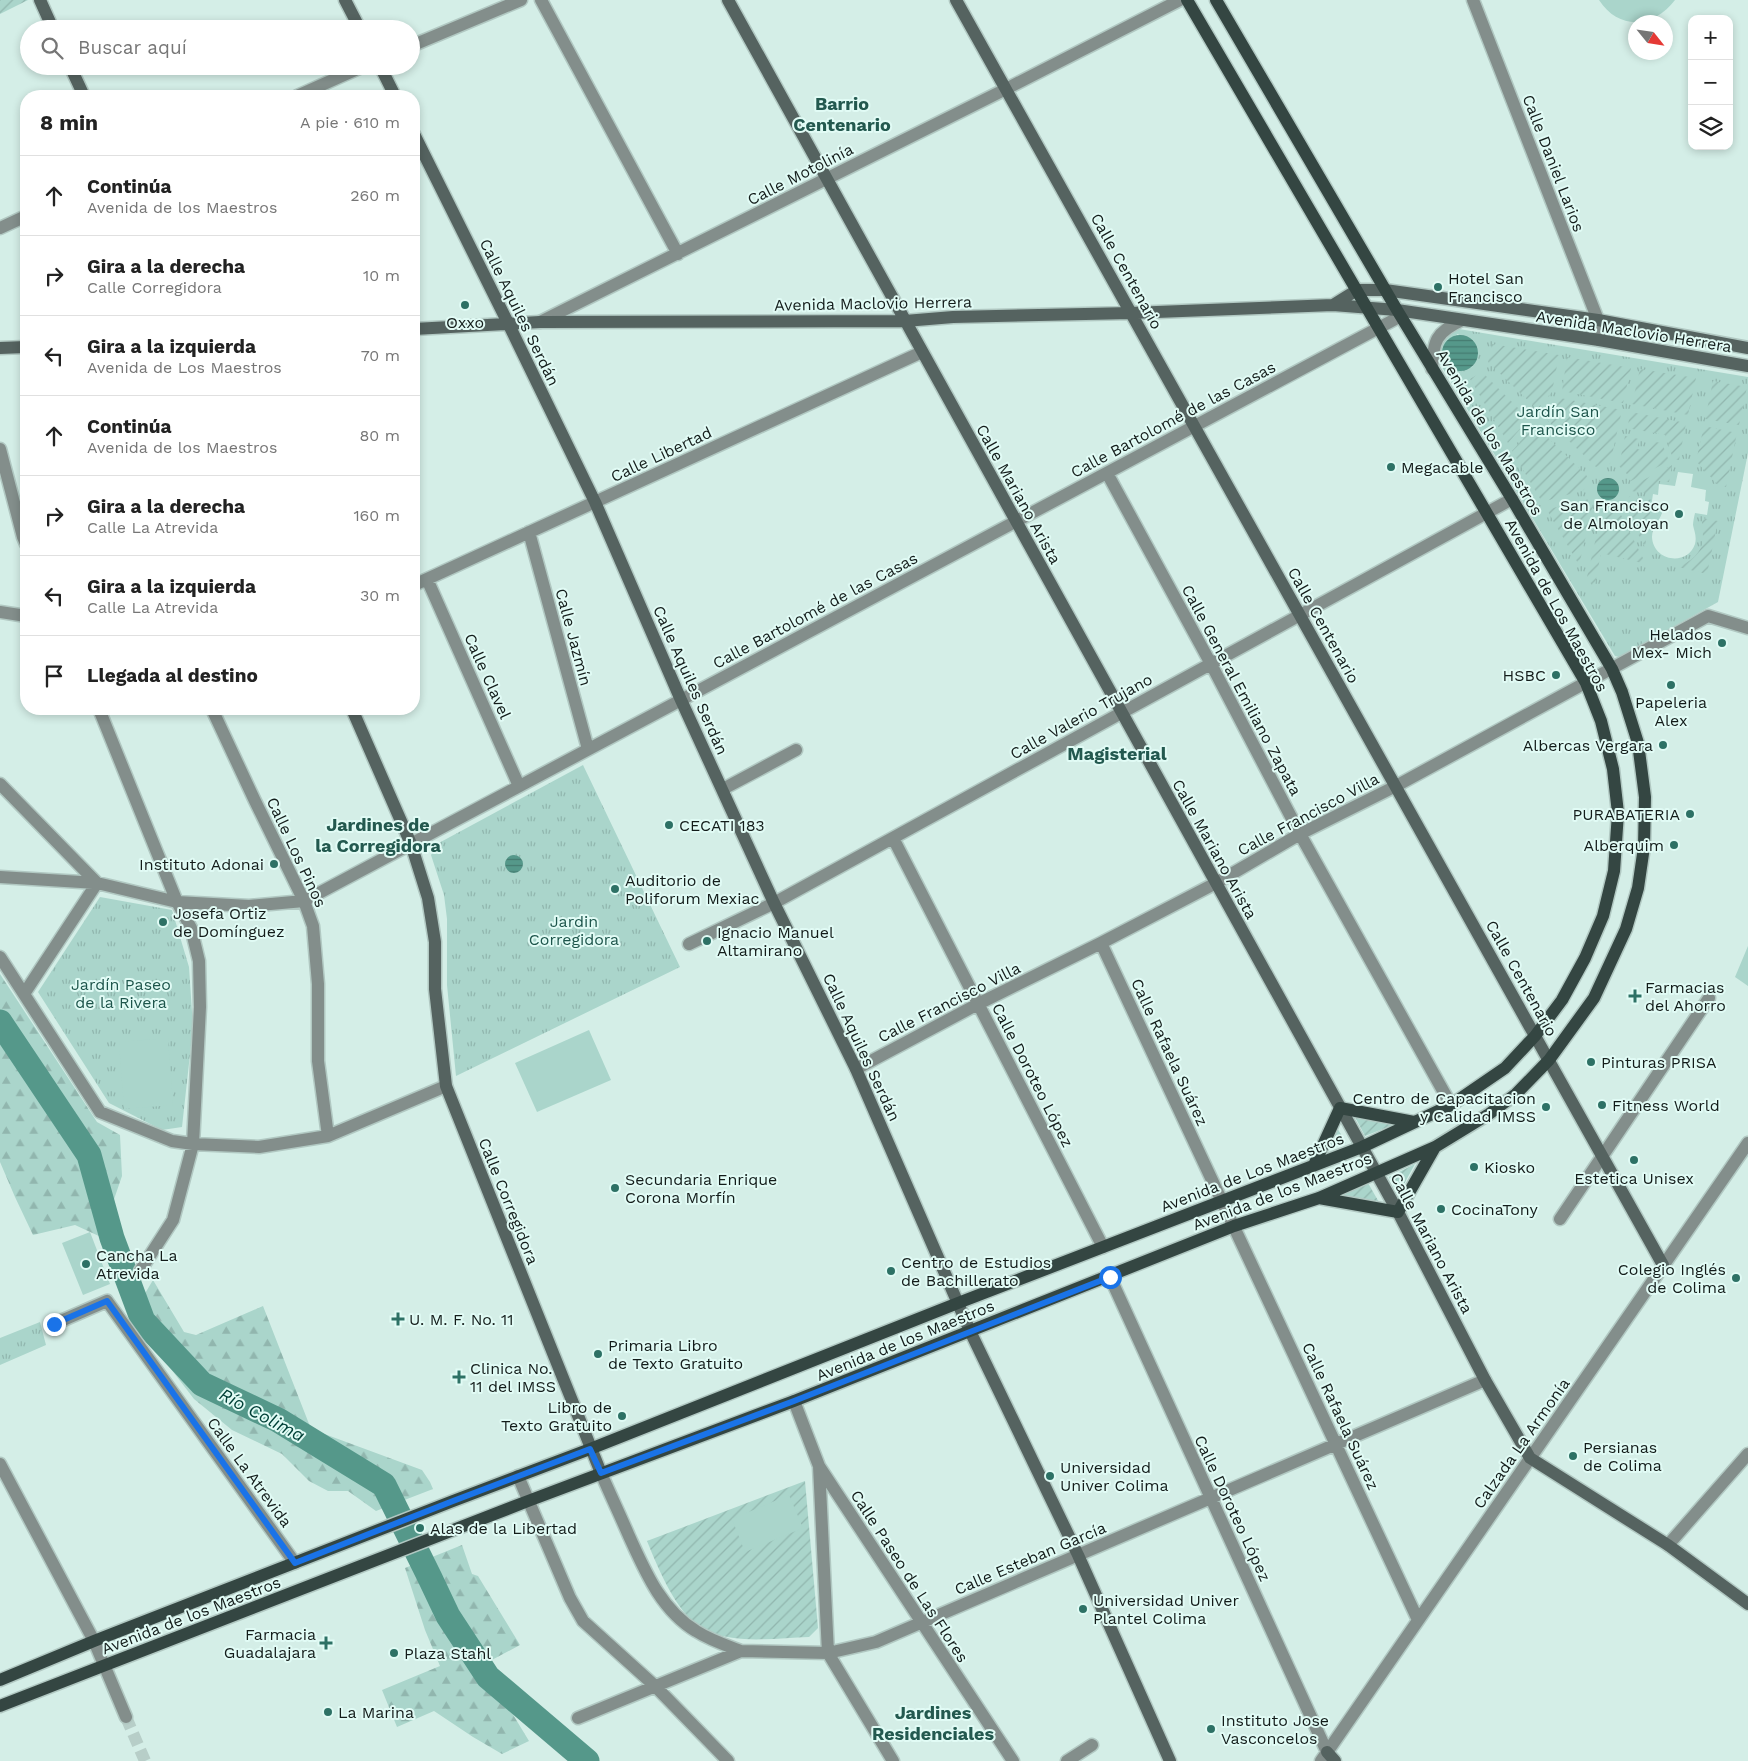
<!DOCTYPE html>
<html lang="es">
<meta charset="utf-8">
<style>
:root{--surface:#fff;--page:#f2f2f2;--text:#222;--muted:#767676;--line:#e0e0e0}
body{margin:0;font-family:"Work Sans",sans-serif;background:var(--page);color:var(--text)}
.controls{position:absolute;right:15px;top:15px;display:grid;overflow:hidden;border-radius:10px;box-shadow:0 2px 8px #0003}
.controls button{width:45px;height:45px;display:grid;place-items:center;padding:0;border:0;border-bottom:1px solid var(--line);background:var(--surface);color:var(--text);font:25px sans-serif}
.compass{position:absolute;left:1628px;top:15px;width:45px;height:45px;border-radius:50%;background:var(--surface);box-shadow:0 2px 8px #0003;rotate:120deg}
.stop{position:absolute;width:15px;height:15px;margin:-11px;border:4px solid #1a73e8;border-radius:50%;background:#fff}
.stop.end{background:#1a73e8;border-color:#fff;box-shadow:0 1px 5px #0008}
.list{margin:0;padding:0;list-style:none}
h2{display:flex;justify-content:space-between;align-items:center;height:65px;margin:0;padding:0 20px;font-size:21px}
h2 small{font-size:16px;font-weight:400;color:var(--muted)}
.list li{display:grid;grid-template-columns:32px 1fr auto;gap:15px;align-items:center;box-sizing:border-box;height:80px;padding:0 20px;border-top:1px solid var(--line)}
.list b{display:block;font-size:19px;white-space:nowrap}
.list p{margin:0;font-size:16px;white-space:nowrap;color:var(--muted)}
.list em{font-size:16px;font-style:normal;color:var(--muted)}
.icon{flex:none;width:28px;height:28px;fill:none;stroke:currentColor;stroke-width:2;stroke-linecap:round;stroke-linejoin:round}
.map{position:relative;flex:none;width:1748px;height:1761px;overflow:hidden}
.search{position:absolute;background:var(--surface);box-shadow:0 2px 8px #0003;left:20px;top:20px;width:400px;height:55px;display:flex;align-items:center;gap:12px;box-sizing:border-box;padding:0 18px;border-radius:28px;color:var(--muted);font-size:19px}
.panel{position:absolute;background:var(--surface);box-shadow:0 2px 8px #0003;left:20px;top:90px;width:400px;height:625px;border-radius:20px}
.map>svg:first-child{display:block}
.grass{fill:url(#grass-tufts);fill-rule:evenodd}
.forest{fill:url(#forest-firs)}
.garden{fill:url(#garden-furrows)}
.pitch{fill:#aad5cb}
.water{fill:url(#water-rules)}
.lines{fill:none;stroke-linecap:round;stroke-linejoin:round}
.river{stroke:#55988a;stroke-width:25}
.street-tunnel{stroke:#b7cec8;stroke-width:12;stroke-dasharray:12 6;stroke-linecap:butt}
.street-casing{stroke:#b1c8c2;stroke-width:15}
.secondary-casing{stroke:#b1c8c2;stroke-width:15}
.primary-casing{stroke:#b1c8c2;stroke-width:15}
.street{stroke:#838e8b;stroke-width:12}
.secondary{stroke:#556360;stroke-width:12}
.primary{stroke:#344642;stroke-width:12}
.route{stroke:#1a73e8;stroke-width:6}
.poi-dot{fill:#2d7165;stroke:#e1fbf5;stroke-width:2}
.labels{text-anchor:middle;stroke-width:4;stroke-linejoin:round;paint-order:stroke}
.street-label{font-size:16px;fill:#131c1a;stroke:#e1fbf5}
.poi-label{font-size:16px;fill:#131c1a;stroke:#e1fbf5;text-anchor:start}
.park-label{font-size:16px;fill:#1d554b;stroke:#e1fbf5}
.neighbourhood-label{font-size:18px;font-weight:bold;fill:#23594f;stroke:#e1fbf5}
.water-label{font-size:18px;font-style:italic;fill:#004037;stroke:#e1fbf5}
</style>
<div class="map">
<svg width="1748" height="1761" viewBox="0 0 1748 1761">
<defs>
<pattern id="grass-tufts" width="24" height="20" patternUnits="userSpaceOnUse" patternTransform="scale(1.25)"><rect width="24" height="20" fill="#aad5cb"/><path d="M3 7l-1-3M5 7V3M7 7l1-3M15 17l-1-3M17 17v-4M19 17l1-3" fill="none" stroke="#91b6ae"/></pattern>
<pattern id="forest-firs" width="22" height="20" patternUnits="userSpaceOnUse" patternTransform="scale(1.25)"><rect width="22" height="20" fill="#aad5cb"/><path d="M5 1l3.5 6h-7zM16 11l3.5 6h-7z" fill="#91b6ae"/></pattern>
<pattern id="garden-furrows" width="10" height="10" patternUnits="userSpaceOnUse" patternTransform="scale(1.25)"><rect width="10" height="10" fill="#aad5cb"/><path d="M-1 1l2-2M0 10L10 0M9 11l2-2" fill="none" stroke="#91b6ae"/></pattern>
<pattern id="water-rules" width="6" height="5" patternUnits="userSpaceOnUse" patternTransform="scale(1.25)"><rect width="6" height="5" fill="#55988a"/><path d="M0 2.5h6" fill="none" stroke="#457b70"/></pattern>
</defs>
<rect width="100%" height="100%" fill="#d4eee7"/>
<path class="grass" d="M1453 328 1748 377V453L1718 602 1619 657 1615 656 1436 357 1438 346ZM1458 334 1478 356 1472 367 1460 371 1447 340ZM1678 472 1693 474 1691 487 1706 490 1705 501 1709 502 1707 515 1695 513C1694 517 1693 522 1693 525 1694 531 1697 536 1695 544 1687 567 1653 561 1652 537 1652 525 1661 521 1663 509L1651 507 1653 494 1658 495 1659 484 1675 486Z
M583 765 680 967 456 1076 447 985V919L444 895 431 855 437 844Z
M100 897 172 910 189 967 193 1027 182 1127 162 1130 109 1103 38 992Z
M40 1322 46 1345 0 1365V1338Z"/>
<path class="forest" d="M0 974 97 1122 120 1135 122 1176 101 1237 75 1225 33 1235 15 1197 0 1162Z
M153 1280 184 1332 196 1335 263 1306 311 1429 422 1470 430 1482 433 1489 376 1511 348 1491H328L309 1481 282 1454 232 1430 194 1399 131 1317Z
M462 1545 472 1574 478 1576 520 1645 475 1669 512 1713 529 1741 502 1754 473 1737 434 1711 397 1727 382 1690 440 1666 425 1630 405 1568Z"/>
<path class="garden" d="M0 0H28L0 14Z
M1492 344 1559 355 1552 392 1537 409 1488 362Z
M1567 357 1631 368 1623 403 1562 391Z
M1640 369 1696 378 1688 415 1632 404Z
M1482 372 1529 419 1508 443 1470 379Z
M1713 381 1747 387 1739 425 1705 419Z
M1560 398 1622 410 1610 464 1601 465 1596 467 1543 416Z
M1631 412 1686 423 1679 460 1673 459 1665 435 1627 428Z
M1535 425 1587 476 1584 490 1542 502 1512 451Z
M1704 426 1737 433 1726 487 1718 485 1696 461Z
M1625 436 1639 439 1637 449 1647 451 1649 441 1662 443 1669 461 1631 481 1628 475 1619 466Z
M1672 465 1669 482 1659 481 1657 492 1653 491 1652 494 1631 491 1632 486Z
M1630 496 1652 500 1645 547 1623 506Z
M1586 498 1593 506 1579 565 1547 510Z
M1618 509 1646 564 1601 553 1594 589 1587 577 1602 511H1614Z
M1702 518 1718 521 1707 574 1678 567C1690 562 1702 553 1703 539 1703 532 1702 525 1702 518Z
M1355 1117 1393 1125 1365 1136Z
M1336 1126 1346 1143 1323 1152Z
M1415 1164 1398 1195 1389 1177Z
M1368 1183 1380 1204 1338 1196Z
M805 1481 818 1628 809 1637C776 1638 740 1644 709 1632 679 1621 658 1568 647 1541Z"/>
<path class="pitch" d="M1599 0H1675C1654 28 1619 31 1599 0Z
M1748 946V986L1735 977Z
M589 1030 611 1080 537 1112 515 1063Z
M168 1038 173 1105 124 1109 119 1042Z
M90 1232 110 1284 83 1295 62 1243Z
M789 1495 803 1528 745 1552 732 1519Z"/>
<path class="water" d="M1442 353a18 18 0 1 1 36 0a18 18 0 1 1-36 0Z
M1597 489a11 11 0 1 1 22 0a11 11 0 1 1-22 0Z
M505 864a9 9 0 1 1 18 0a9 9 0 1 1-18 0Z"/>
<g class="lines">
<path class="river" d="M0 1022 89 1155 112 1238 143 1321 202 1384 278 1420 384 1485 430 1578 448 1616 488 1677 587 1761"/>
<path class="street-tunnel" d="M126 1717 145 1761"/>
<defs>
<path id="street" d="M541 0 678 254
M1473 0 1598 320 1599 340
M411 46 521 0
M297 96 364 66
M0 228 26 216
M540 322 1006 89 1180 0
M1432 369C1433 341 1436 332 1462 320
M0 449 23 537 26 544
M1107 473 1211 664 1300 834 1451 1105
M529 532 588 749
M427 579 519 786
M414 585 922 352
M0 612 26 616
M99 709 177 902 191 928 199 961 200 1007 193 1144 173 1220 140 1271
M212 709 255 801 304 901 313 926 318 984V1061L328 1136
M0 784 97 883 24 994
M723 789 796 750
M893 838 1103 1247
M0 877 97 883 177 902 249 906 304 901 1401 316
M1101 943 1418 1620
M689 944 774 903 1512 499
M0 957 100 1112 172 1141 193 1144 259 1147 328 1136 446 1086
M856 1069 978 1004 1101 943 1216 883 1300 834 1396 786 1708 616 1748 628
M1560 1219 1709 998
M1110 1277 1327 1752
M54 1324 107 1301 295 1563
M794 1401 819 1466 1013 1761
M0 1464 94 1641 126 1717
M819 1466 828 1653 893 1761
M601 1473C610 1494 620 1515 629 1536 645 1571 661 1610 696 1631 710 1640 725 1645 741 1651
M518 1476 570 1598 583 1621 655 1686 728 1761
M1668 1545 1748 1454
M578 1718 741 1651 828 1653 876 1642 1485 1380
M1067 1761 1092 1745
M1321 1761 1748 1143"/>
<path id="secondary" d="M40 0 53 29
M345 0 360 29
M728 0 1398 1212 1485 1380 1530 1458 1668 1545 1748 1604
M956 0 1663 1265
M70 66 84 96
M380 66 395 96
M414 134 509 325 595 502 681 700 774 903 856 1069 970 1331 1078 1555 1170 1761
M1333 305 1357 290H1385L1598 320 1748 348
M414 329 540 322 905 321 953 317 1131 313 1333 305 1397 310 1599 340 1748 366
M0 348 26 347
M352 709 411 844 428 898 435 942V989L446 1086 601 1473
M1327 1752 1335 1761"/>
<path id="primary" d="M1314 1165 1340 1108 1414 1122
M1319 1198 1398 1212 1435 1147
M0 1680 94 1641 453 1501 590 1449 958 1303 1362 1147 1451 1105 1505 1068 1535 1036 1562 1000 1585 958 1603 916 1614 871 1618 813 1613 769 1601 721 1586 683 1187 0
M0 1706 528 1501 794 1401 1234 1226 1319 1198 1435 1147 1489 1114 1516 1094 1549 1060 1594 998 1626 929 1638 888 1644 847 1645 797 1638 743 1622 692 1612 669 1512 499 1397 310 1216 0"/>
</defs>
<use href="#street" class="street-casing"/>
<use href="#secondary" class="secondary-casing"/>
<use href="#primary" class="primary-casing"/>
<use href="#street" class="street"/>
<use href="#secondary" class="secondary"/>
<use href="#primary" class="primary"/>
</g>
<g class="lines">
<path class="route" d="M54 1324 107 1301 295 1563 453 1501 590 1449 601 1473 794 1401 1110 1277"/>
</g>
<g class="poi-dot">
<circle cx="1438" cy="287" r="5"/>
<circle cx="465" cy="305" r="5"/>
<circle cx="1391" cy="467" r="5"/>
<circle cx="1679" cy="514" r="5"/>
<circle cx="1722" cy="643" r="5"/>
<circle cx="1556" cy="675" r="5"/>
<circle cx="1671" cy="685" r="5"/>
<circle cx="1663" cy="745" r="5"/>
<circle cx="1690" cy="814" r="5"/>
<circle cx="669" cy="825" r="5"/>
<circle cx="1674" cy="845" r="5"/>
<circle cx="274" cy="864" r="5"/>
<circle cx="615" cy="889" r="5"/>
<circle cx="163" cy="922" r="5"/>
<circle cx="707" cy="941" r="5"/>
<path d="M1632.5 988.5h5v5h5v5h-5v5h-5v-5h-5v-5h5z"/>
<circle cx="1591" cy="1062" r="5"/>
<circle cx="1602" cy="1105" r="5"/>
<circle cx="1546" cy="1107" r="5"/>
<circle cx="1634" cy="1160" r="5"/>
<circle cx="1474" cy="1167" r="5"/>
<circle cx="615" cy="1188" r="5"/>
<circle cx="1441" cy="1209" r="5"/>
<circle cx="86" cy="1264" r="5"/>
<circle cx="891" cy="1271" r="5"/>
<circle cx="1736" cy="1278" r="5"/>
<path d="M395.5 1311.5h5v5h5v5h-5v5h-5v-5h-5v-5h5z"/>
<circle cx="598" cy="1354" r="5"/>
<path d="M456.5 1369.5h5v5h5v5h-5v5h-5v-5h-5v-5h5z"/>
<circle cx="622" cy="1416" r="5"/>
<circle cx="1573" cy="1456" r="5"/>
<circle cx="1050" cy="1476" r="5"/>
<circle cx="420" cy="1528" r="5"/>
<circle cx="1083" cy="1609" r="5"/>
<path d="M323.5 1635.5h5v5h5v5h-5v5h-5v-5h-5v-5h5z"/>
<circle cx="394" cy="1653" r="5"/>
<circle cx="328" cy="1712" r="5"/>
<circle cx="1211" cy="1729" r="5"/>
</g>
<g class="labels">
<g class="street-label">
<text transform="translate(1554 163) rotate(69)" y="6">Calle Daniel Larios</text>
<text transform="translate(800 174) rotate(-27)" y="6">Calle Motolinía</text>
<text transform="translate(1127 271) rotate(61)" y="6">Calle Centenario</text>
<text transform="translate(873 303) rotate(-1)" y="6">Avenida Maclovio Herrera</text>
<text transform="translate(520 312) rotate(64)" y="6">Calle Aquiles Serdán</text>
<text transform="translate(1634 331) rotate(9)" y="6">Avenida Maclovio Herrera</text>
<text transform="translate(1173 419) rotate(-28)" y="6">Calle Bartolomé de las Casas</text>
<text transform="translate(1490 432) rotate(59)" y="6">Avenida de los Maestros</text>
<text transform="translate(661 454) rotate(-25)" y="6">Calle Libertad</text>
<text transform="translate(1019 494) rotate(61)" y="6">Calle Mariano Arista</text>
<text transform="translate(1557 605) rotate(61)" y="6">Avenida de Los Maestros</text>
<text transform="translate(815 610) rotate(-28)" y="6">Calle Bartolomé de las Casas</text>
<text transform="translate(1324 625) rotate(61)" y="6">Calle Centenario</text>
<text transform="translate(574 637) rotate(75)" y="6">Calle Jazmín</text>
<text transform="translate(488 676) rotate(66)" y="6">Calle Clavel</text>
<text transform="translate(691 680) rotate(66)" y="6">Calle Aquiles Serdán</text>
<text transform="translate(1242 690) rotate(62)" y="6">Calle General Emiliano Zapata</text>
<text transform="translate(1081 716) rotate(-29)" y="6">Calle Valerio Trujano</text>
<text transform="translate(1308 814) rotate(-28)" y="6">Calle Francisco Villa</text>
<text transform="translate(1215 849) rotate(61)" y="6">Calle Mariano Arista</text>
<text transform="translate(297 852) rotate(65)" y="6">Calle Los Pinos</text>
<text transform="translate(1522 978) rotate(61)" y="6">Calle Centenario</text>
<text transform="translate(949 1002) rotate(-27)" y="6">Calle Francisco Villa</text>
<text transform="translate(862 1047) rotate(65)" y="6">Calle Aquiles Serdán</text>
<text transform="translate(1170 1052) rotate(65)" y="6">Calle Rafaela Suárez</text>
<text transform="translate(1033 1075) rotate(63)" y="6">Calle Doroteo López</text>
<text transform="translate(1252 1172) rotate(-21)" y="6">Avenida de Los Maestros</text>
<text transform="translate(1282 1191) rotate(-21)" y="6">Avenida de los Maestros</text>
<text transform="translate(509 1201) rotate(68)" y="6">Calle Corregidora</text>
<text transform="translate(1432 1243) rotate(62)" y="6">Calle Mariano Arista</text>
<text transform="translate(905 1340) rotate(-22)" y="6">Avenida de los Maestros</text>
<text transform="translate(1341 1416) rotate(65)" y="6">Calle Rafaela Suárez</text>
<text transform="translate(1521 1443) rotate(-55)" y="6">Calzada La Armonía</text>
<text transform="translate(250 1472) rotate(54)" y="6">Calle La Atrevida</text>
<text transform="translate(1233 1508) rotate(65)" y="6">Calle Doroteo López</text>
<text transform="translate(1030 1558) rotate(-23)" y="6">Calle Esteban García</text>
<text transform="translate(910 1576) rotate(57)" y="6">Calle Paseo de Las Flores</text>
<text transform="translate(191 1615) rotate(-21)" y="6">Avenida de los Maestros</text>
</g>
<g class="poi-label">
<text x="1448" y="284">Hotel San<tspan x="1448" dy="18">Francisco</tspan></text>
<text x="465" y="328" text-anchor="middle">Oxxo</text>
<text x="1401" y="473">Megacable</text>
<text x="1669" y="511" text-anchor="end">San Francisco<tspan x="1669" dy="18">de Almoloyan</tspan></text>
<text x="1712" y="640" text-anchor="end">Helados<tspan x="1712" dy="18">Mex- Mich</tspan></text>
<text x="1546" y="681" text-anchor="end">HSBC</text>
<text x="1671" y="708" text-anchor="middle">Papeleria<tspan x="1671" dy="18">Alex</tspan></text>
<text x="1653" y="751" text-anchor="end">Albercas Vergara</text>
<text x="1680" y="820" text-anchor="end">PURABATERIA</text>
<text x="679" y="831">CECATI 183</text>
<text x="1664" y="851" text-anchor="end">Alberquim</text>
<text x="264" y="870" text-anchor="end">Instituto Adonai</text>
<text x="625" y="886">Auditorio de<tspan x="625" dy="18">Poliforum Mexiac</tspan></text>
<text x="173" y="919">Josefa Ortiz<tspan x="173" dy="18">de Domínguez</tspan></text>
<text x="717" y="938">Ignacio Manuel<tspan x="717" dy="18">Altamirano</tspan></text>
<text x="1645" y="993">Farmacias<tspan x="1645" dy="18">del Ahorro</tspan></text>
<text x="1601" y="1068">Pinturas PRISA</text>
<text x="1536" y="1104" text-anchor="end">Centro de Capacitacion<tspan x="1536" dy="18">y Calidad IMSS</tspan></text>
<text x="1612" y="1111">Fitness World</text>
<text x="1484" y="1173">Kiosko</text>
<text x="1634" y="1184" text-anchor="middle">Estetica Unisex</text>
<text x="625" y="1185">Secundaria Enrique<tspan x="625" dy="18">Corona Morfín</tspan></text>
<text x="1451" y="1215">CocinaTony</text>
<text x="96" y="1261">Cancha La<tspan x="96" dy="18">Atrevida</tspan></text>
<text x="901" y="1268">Centro de Estudios<tspan x="901" dy="18">de Bachillerato</tspan></text>
<text x="1726" y="1275" text-anchor="end">Colegio Inglés<tspan x="1726" dy="18">de Colima</tspan></text>
<text x="409" y="1325">U. M. F. No. 11</text>
<text x="608" y="1351">Primaria Libro<tspan x="608" dy="18">de Texto Gratuito</tspan></text>
<text x="470" y="1374">Clinica No.<tspan x="470" dy="18">11 del IMSS</tspan></text>
<text x="612" y="1413" text-anchor="end">Libro de<tspan x="612" dy="18">Texto Gratuito</tspan></text>
<text x="1583" y="1453">Persianas<tspan x="1583" dy="18">de Colima</tspan></text>
<text x="1060" y="1473">Universidad<tspan x="1060" dy="18">Univer Colima</tspan></text>
<text x="430" y="1534">Alas de la Libertad</text>
<text x="1093" y="1606">Universidad Univer<tspan x="1093" dy="18">Plantel Colima</tspan></text>
<text x="316" y="1640" text-anchor="end">Farmacia<tspan x="316" dy="18">Guadalajara</tspan></text>
<text x="404" y="1659">Plaza Stahl</text>
<text x="338" y="1718">La Marina</text>
<text x="1221" y="1726">Instituto Jose<tspan x="1221" dy="18">Vasconcelos</tspan></text>
</g>
<g class="park-label">
<text x="1558" y="417">Jardín San<tspan x="1558" dy="18">Francisco</tspan></text>
<text x="574" y="927">Jardin<tspan x="574" dy="18">Corregidora</tspan></text>
<text x="121" y="990">Jardín Paseo<tspan x="121" dy="18">de la Rivera</tspan></text>
</g>
<g class="neighbourhood-label">
<text x="842" y="110">Barrio<tspan x="842" dy="21">Centenario</tspan></text>
<text x="1117" y="760">Magisterial</text>
<text x="378" y="831">Jardines de<tspan x="378" dy="21">la Corregidora</tspan></text>
<text x="933" y="1719">Jardines<tspan x="933" dy="21">Residenciales</tspan></text>
</g>
<g class="water-label">
<text transform="translate(262 1415) rotate(28)" y="6">Río Colima</text>
</g>
</g>
</svg>
<div class="controls">
<button>+</button>
<button>−</button>
<button><svg class="icon" aria-label="layers" viewBox="0 0 24 24"><path d="M12 4l9 5-9 5-9-5zM3 14l9 5 9-5"/></svg></button>
</div>
<svg class="compass" viewBox="-18 -18 36 36"><path d="M0-13l5 13h-10z" fill="#e53935"/><path d="M0 13l5-13h-10z" fill="#767676"/></svg>
<div class="stop" style="left:1110px;top:1277px"></div>
<div class="stop end" style="left:54px;top:1324px"></div>
<div class="search"><svg class="icon" aria-label="search" viewBox="0 0 24 24"><circle cx="10" cy="10" r="6"/><path d="M15 15l6 6"/></svg>Buscar aquí</div>
<section class="panel">
<h2>8 min<small>A pie · 610 m</small></h2>
<ul class="list">
<li><svg class="icon" aria-label="ahead" viewBox="0 0 24 24"><path d="M12 20V5M6 11l6-6 6 6"/></svg><div><b>Continúa</b><p>Avenida de los Maestros</p></div><em>260 m</em></li>
<li><svg class="icon" aria-label="right" viewBox="0 0 24 24"><path d="M7 20v-9h11M14 6l5 5-5 5"/></svg><div><b>Gira a la derecha</b><p>Calle Corregidora</p></div><em>10 m</em></li>
<li><svg class="icon" aria-label="left" viewBox="0 0 24 24"><path d="M17 20v-9H6M10 6l-5 5 5 5"/></svg><div><b>Gira a la izquierda</b><p>Avenida de Los Maestros</p></div><em>70 m</em></li>
<li><svg class="icon" aria-label="ahead" viewBox="0 0 24 24"><path d="M12 20V5M6 11l6-6 6 6"/></svg><div><b>Continúa</b><p>Avenida de los Maestros</p></div><em>80 m</em></li>
<li><svg class="icon" aria-label="right" viewBox="0 0 24 24"><path d="M7 20v-9h11M14 6l5 5-5 5"/></svg><div><b>Gira a la derecha</b><p>Calle La Atrevida</p></div><em>160 m</em></li>
<li><svg class="icon" aria-label="left" viewBox="0 0 24 24"><path d="M17 20v-9H6M10 6l-5 5 5 5"/></svg><div><b>Gira a la izquierda</b><p>Calle La Atrevida</p></div><em>30 m</em></li>
<li><svg class="icon" aria-label="arrive" viewBox="0 0 24 24"><path d="M6 21V4h12l-3 4 3 4H6"/></svg><div><b>Llegada al destino</b></div></li>
</ul>
</section>
</div>
